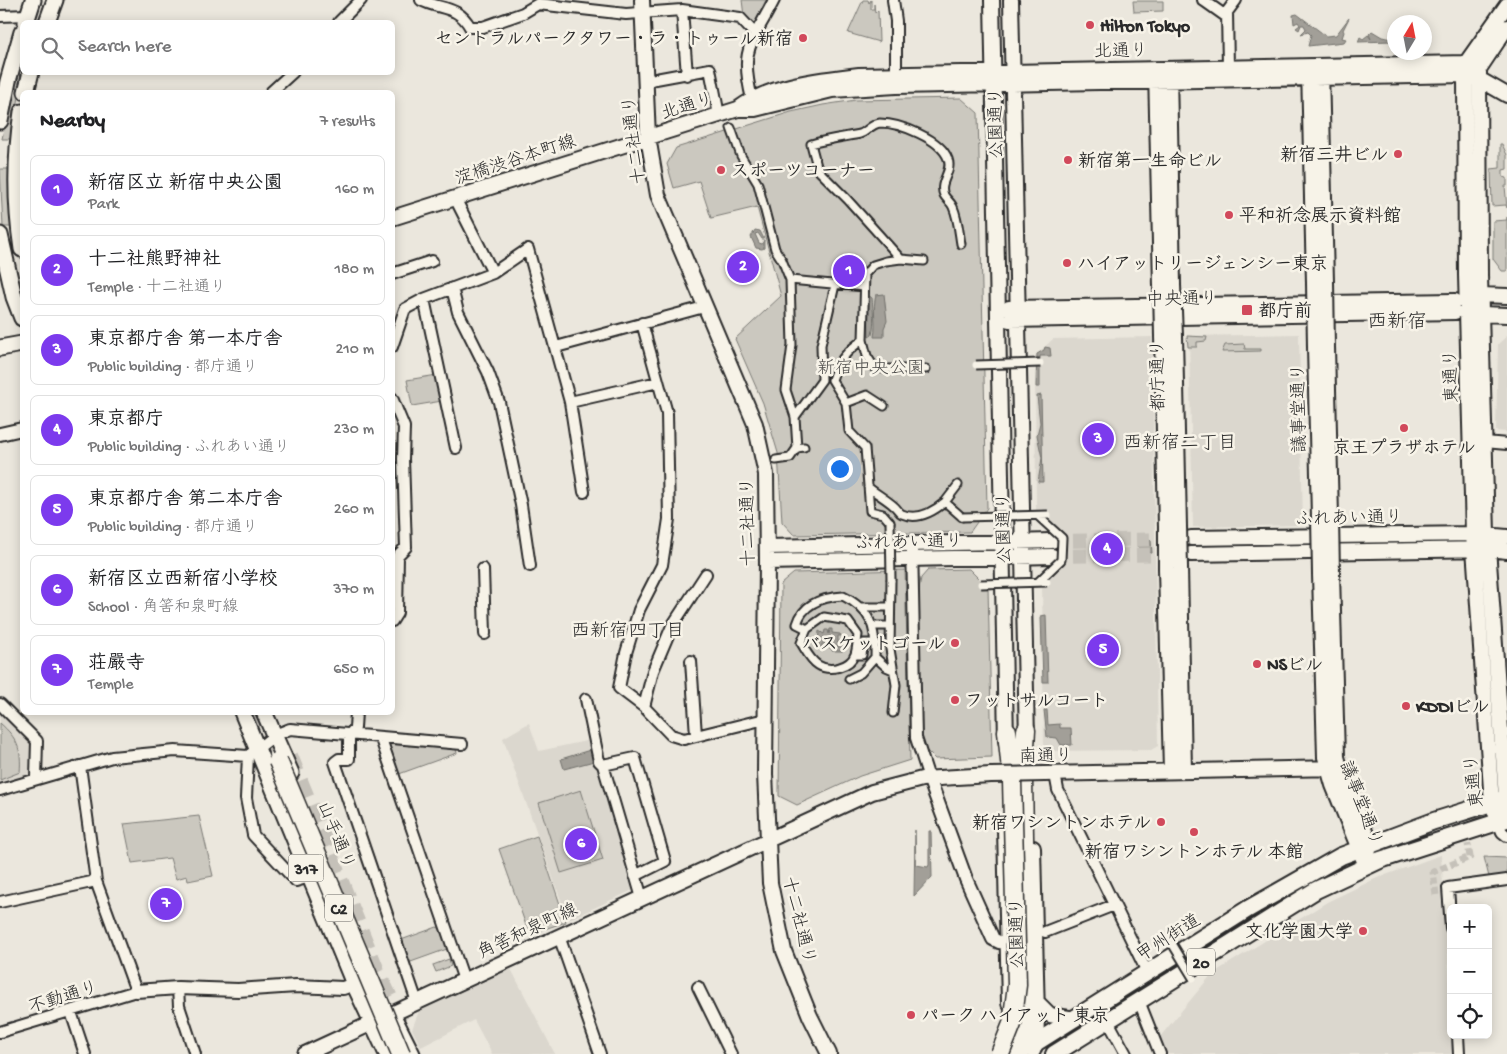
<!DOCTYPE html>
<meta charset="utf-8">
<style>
:root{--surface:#fff;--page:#f2f2f2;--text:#202124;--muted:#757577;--line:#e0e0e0;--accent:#7c3aed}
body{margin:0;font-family:"Gochi Hand","Klee One",sans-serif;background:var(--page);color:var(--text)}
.controls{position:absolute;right:15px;bottom:15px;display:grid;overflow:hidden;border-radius:8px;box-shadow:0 2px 12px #0003}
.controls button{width:45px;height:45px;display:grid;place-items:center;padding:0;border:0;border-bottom:1px solid var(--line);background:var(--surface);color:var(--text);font:25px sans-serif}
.compass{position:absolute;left:1387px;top:15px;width:45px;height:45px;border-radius:50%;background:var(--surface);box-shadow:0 2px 12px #0003;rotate:10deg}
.you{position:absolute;left:839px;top:468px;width:18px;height:18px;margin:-12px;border:4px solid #fff;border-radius:50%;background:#1a73e8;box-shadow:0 0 0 8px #1a73e833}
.badge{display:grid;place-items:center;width:32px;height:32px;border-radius:50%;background:var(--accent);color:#fff;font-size:16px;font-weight:700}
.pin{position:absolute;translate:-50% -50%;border:2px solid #fff;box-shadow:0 1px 5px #0006}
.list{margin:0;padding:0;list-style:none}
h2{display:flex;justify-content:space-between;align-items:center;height:65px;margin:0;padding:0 20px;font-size:21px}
h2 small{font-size:16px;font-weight:400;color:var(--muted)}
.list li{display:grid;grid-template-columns:32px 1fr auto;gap:15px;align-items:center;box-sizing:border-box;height:70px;margin:0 10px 10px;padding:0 10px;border:1px solid var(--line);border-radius:8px}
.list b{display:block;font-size:19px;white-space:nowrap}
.list p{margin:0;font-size:16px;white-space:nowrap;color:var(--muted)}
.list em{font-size:16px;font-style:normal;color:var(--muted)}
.icon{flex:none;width:28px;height:28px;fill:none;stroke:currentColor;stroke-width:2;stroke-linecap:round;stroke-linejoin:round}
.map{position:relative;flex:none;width:1507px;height:1054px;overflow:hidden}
.search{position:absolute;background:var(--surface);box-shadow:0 2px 12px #0003;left:20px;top:20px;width:375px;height:55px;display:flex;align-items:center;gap:12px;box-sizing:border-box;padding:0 18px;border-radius:8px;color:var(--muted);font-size:19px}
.panel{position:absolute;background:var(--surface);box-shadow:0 2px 12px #0003;left:20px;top:90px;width:375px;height:625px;border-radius:8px}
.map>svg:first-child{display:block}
.built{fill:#dbd7ce}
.green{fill:#cbc8bf;stroke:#7b7a75}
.water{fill:#a29f98;stroke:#72716c}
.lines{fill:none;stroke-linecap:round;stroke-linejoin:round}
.pedestrian-tunnel{stroke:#c5c1b9;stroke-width:7;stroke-dasharray:7 3.5;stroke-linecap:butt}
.secondary-tunnel{stroke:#c5c1b9;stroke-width:14;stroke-dasharray:14 7;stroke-linecap:butt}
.motorway-tunnel{stroke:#c5c1b9;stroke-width:18;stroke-dasharray:18 9;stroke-linecap:butt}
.pedestrian-casing{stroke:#2b2b2b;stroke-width:11}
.minor-casing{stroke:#2b2b2b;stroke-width:14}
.tertiary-casing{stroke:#2b2b2b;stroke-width:16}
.secondary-casing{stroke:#2b2b2b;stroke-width:18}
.primary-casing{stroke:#2b2b2b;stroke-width:19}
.trunk-casing{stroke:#2b2b2b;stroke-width:20}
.motorway-casing{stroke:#2b2b2b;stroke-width:21}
.pedestrian{stroke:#f7f3e8;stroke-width:7}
.minor{stroke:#f7f3e8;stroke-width:10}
.tertiary{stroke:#f7f3e8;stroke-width:12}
.secondary{stroke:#f7f3e8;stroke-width:14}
.primary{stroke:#f7f3e8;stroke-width:15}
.trunk{stroke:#f7f3e8;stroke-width:16}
.motorway{stroke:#f7f3e8;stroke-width:18}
.pedestrian-bridge-casing{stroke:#2b2b2b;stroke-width:11;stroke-linecap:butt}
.secondary-bridge-casing{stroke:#2b2b2b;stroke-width:18;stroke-linecap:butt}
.motorway-bridge-casing{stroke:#2b2b2b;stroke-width:21;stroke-linecap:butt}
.pedestrian-bridge{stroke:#f7f3e8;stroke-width:7}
.secondary-bridge{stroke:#f7f3e8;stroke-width:14}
.motorway-bridge{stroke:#f7f3e8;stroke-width:18}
.poi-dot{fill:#d1495b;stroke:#f7f3e8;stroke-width:2}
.labels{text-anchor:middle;stroke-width:5;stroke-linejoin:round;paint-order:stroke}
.shield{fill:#f7f3e8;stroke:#686764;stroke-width:1}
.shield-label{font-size:16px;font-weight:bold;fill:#2b2b2b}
.poi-label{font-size:18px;font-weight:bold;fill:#2b2b2b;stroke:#f7f3e8;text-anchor:start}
.street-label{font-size:18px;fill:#2b2b2b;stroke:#f7f3e8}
.park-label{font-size:18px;fill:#535250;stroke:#f7f3e8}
.neighbourhood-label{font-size:19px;fill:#2b2b2b;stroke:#f7f3e8}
.quarter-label{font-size:20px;fill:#2b2b2b;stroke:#f7f3e8}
</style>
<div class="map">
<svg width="1507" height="1054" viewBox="0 0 1507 1054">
<rect width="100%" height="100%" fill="#ebe7dd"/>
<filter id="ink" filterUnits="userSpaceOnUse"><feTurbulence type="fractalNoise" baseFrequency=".02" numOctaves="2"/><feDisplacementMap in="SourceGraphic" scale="10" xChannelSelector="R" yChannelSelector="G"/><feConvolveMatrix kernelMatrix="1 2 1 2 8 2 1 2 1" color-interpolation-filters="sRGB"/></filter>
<g filter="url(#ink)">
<path class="built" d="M1299 334 1303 525 1193 527 1189 336Z
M1507 336V432L1496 431 1498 344Z
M1152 337 1158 746 1151 750 1044 751 1042 578 1059 560V538L1036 513 1035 356 1053 339Z
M0 709 32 743 31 771 26 778 0 786Z
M529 723 539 751 591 740 597 768 633 890 568 920 503 738Z
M1441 855 1451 1000V1035H1453L1454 1054H1165L1159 1038 1212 974 1327 902 1377 878Z
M511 969 555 1054H492L474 1020 421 1047 412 1029 419 1011Z"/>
<path class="green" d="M742 0H766L754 25 744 16Z
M863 0H868L869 3 871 0V9H874V4L875 13 878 10 879 42 848 33Z
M1133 1H1163V11L1134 12Z
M15 74 23 76 11 139H2Z
M961 98 978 113 987 508 970 532 794 535 782 522 778 453 763 403 735 339 781 296 757 207 711 218 699 181 674 188 667 164 676 148 791 112 823 105 856 100Z
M1500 144H1502L1507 155V169L1503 170V177L1507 178V186H1505L1507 208 1506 205 1492 206 1491 169 1500 168Z
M0 169H11L12 227H3Z
M1507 217V271H1502L1493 259V221L1507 220Z
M1187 336 1207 337 1206 341 1197 342V347H1188Z
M1244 344 1245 349H1261V351L1222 352 1225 345Z
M437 375 442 401 412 406 407 380Z
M969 569 988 588 992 757 935 759 925 749 921 737 919 589 921 578 928 570Z
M905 570 910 760 860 776 797 805 779 796 781 584 794 573Z
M0 723C17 738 22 749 20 772L0 780Z
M388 744 452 749H456L457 753 399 774 396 773 387 745Z
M581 790 603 860 561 873 539 803Z
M199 816 213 876 188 881 187 876 176 879 170 858 132 863 124 824Z
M537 836 566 922 529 934 499 849Z
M1484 857 1507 858V875L1489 877Z
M437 927 441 929 447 949 408 963 399 943 401 940Z
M449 959 451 966 436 972 433 965Z"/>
<path class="water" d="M1297 14 1326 36 1336 35 1349 18 1343 30 1344 32 1342 38 1346 39 1344 42 1308 46 1311 35 1308 32 1301 34 1306 29 1304 25H1301L1299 30 1296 28 1300 25 1298 22 1294 24 1293 15Z
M1372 31 1382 37 1393 39 1392 41 1358 42 1360 37 1363 39 1368 35 1371 39 1369 34Z
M755 230 760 231 764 239H762L758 233 755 234 759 243 762 244 764 240V248L762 249 756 248 751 237Z
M884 294 887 321 884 328V337H874C877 322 872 310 876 295Z
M868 295 872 298C873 310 875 323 872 335L869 337Z
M1045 347 1050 348 1051 356H1040V387H1036L1037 354 1044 350Z
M1041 395 1043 482H1038L1042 458 1037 435 1040 423 1037 396Z
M1138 540H1151L1152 553 1139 554Z
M1046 615 1048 682H1043L1041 616Z
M830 629H832V633L840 634 841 636H838V647H843V651H832V644L831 649 825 644H822V649L818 646 819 631 824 634 825 630H828L829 634Z
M1044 710H1047L1048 725 1060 724V728H1071L1072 745H1061L1057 738 1047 737Z
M590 750 594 761 564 769 561 759Z
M915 830 916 865 928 867 929 865V831H931L932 877 914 896Z"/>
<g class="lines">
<path class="pedestrian-tunnel" d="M1436 895 1433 872 1470 857 1468 844"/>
<path class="secondary-tunnel" d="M1052 541 1176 539
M1052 556 1178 554"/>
<path class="motorway-tunnel" d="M248 712 273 762
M289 756 376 971 403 1027"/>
<defs>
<path id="pedestrian" d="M731 128 741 156 758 184 775 249 782 260 790 280 792 345 786 390 795 417 797 448
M901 259 847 199 818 170 811 144C828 139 844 137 860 134 867 132 871 124 880 123 900 123 941 139 948 159 953 172 938 182 944 195 946 199 951 202 953 207 958 218 959 232 961 244
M924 261 901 259 886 261 873 265 865 274 863 340 867 356 874 367 885 369H926
M790 280 864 287
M863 340C847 350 837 362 832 380L846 403 849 431 865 448 870 511 883 514 890 522
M846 403 867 395 884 406
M795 417 822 380 821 345 835 285
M776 460 790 458 797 448 804 447
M958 485 945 502 962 517
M868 487C877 494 886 499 894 506 897 508 898 512 902 514 918 521 933 512 945 502
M891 580 890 649 896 685 893 713
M860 607H890
M824 617 848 621 858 635C857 641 857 648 855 654 850 668 829 672 818 665 810 660 806 651 801 643L807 629Z
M873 626H890
M807 629 797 624C803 603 824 597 843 596 871 610 876 627 875 657L861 673 849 679
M855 655H862L864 643H876
M875 657 886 667 893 670"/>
<path id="minor" d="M421 0C440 10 458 5 470 27H483L523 13 538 4 626 14 682 10 740 18 755 34
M893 0 896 21V73
M1203 0 1227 17
M682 10 687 75
M0 16 28 15
M339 22 361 0
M1228 67 1227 12 1236 0
M645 81 710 69 719 115
M271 92 293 72
M752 99C739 47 752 44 774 0
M455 198 493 273
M392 274 432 261
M452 288 458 312 488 372 499 402 521 505 530 566
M424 299 456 448
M642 323 667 413 669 519 662 565 639 610 626 653 619 688 644 707 671 735 684 739 765 719
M392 347 405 309 424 299 493 273 528 249 570 402 584 492
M556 347 704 307
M392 398 404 427 403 459 406 547 398 555 397 613 392 621
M570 402 658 382
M1485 442 1507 444
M912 544 916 738 929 778
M483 569 485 634
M691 661 696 735
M586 699 599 761 603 765 642 898
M0 704 37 741 36 778
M644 707 653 671 672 626 706 574
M356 712 355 728 349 735V759H339L335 762 417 1002
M381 739 464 980
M248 756 246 798 253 835 296 881 310 877
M603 765 635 758 665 861 635 876
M1055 774 1058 790 1148 974
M0 790 112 757 175 751 248 756 275 735 290 729 462 744
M1498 822 1502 832 1507 836
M0 902 96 881
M1451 928 1448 888 1507 880
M1045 932 1114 905
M559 936 600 1054
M698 987 731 1054
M178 988 179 1006 195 1054
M1139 1001 1160 1054
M71 1012 85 1054
M1108 1021 1126 1054
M0 1032 136 991 96 881 80 766
M1458 1035 1459 1054"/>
<path id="tertiary" d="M0 434 22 429
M929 778 966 879 993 939 999 942 1007 943
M136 991 178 988 238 990 296 986 343 988 354 984"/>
<path id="secondary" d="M642 0 648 137 658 195 755 424 766 474 767 562 765 774 770 883 784 951 810 1016 829 1054
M992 0 1006 741
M1011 0 1027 739
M1309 68 1314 283
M1321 69 1326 282
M1156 71 1161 286
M1169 71 1173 285
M738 109C771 84 819 80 859 75L1466 63 1473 66
M392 218 738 109H755L832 90 896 86 1465 75 1479 79 1507 95
M1474 299 1481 295 1507 296
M1009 308 1455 301
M1474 308 1482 314 1507 315
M1009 320 1455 312
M1162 336 1166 527
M1175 336 1179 527
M1315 347 1319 517
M1327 347 1331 517
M1191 538 1473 534 1507 537
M767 547 1052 541
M1191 554 1488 549 1507 551
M767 562 1052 556
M1180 567 1184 771
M1166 568 1171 771
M1320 574 1325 757 1333 785 1366 866
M1332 574 1337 757 1342 774 1370 844 1368 855
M1044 774 1336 768
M1503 807 1506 798 1487 534 1480 275 1479 69 1507 27
M1498 822 1492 803 1473 534 1466 275 1465 75 1466 63 1507 5
M1005 828 1009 1003
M1033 848 1037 1017 1036 1043 1033 1051
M1036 1001 1050 1015 1075 1019
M305 1054 872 792 922 779 991 775"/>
<path id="primary" d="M26 22 33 0
M47 22 55 0
M26 92 31 72
M22 112C15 158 15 203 22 249
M0 121 8 81 22 32
M0 235 14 297 22 318
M0 348 22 344
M242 712 354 984 387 1054
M264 712 291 773
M395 1020 412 1054"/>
<path id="trunk" d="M1018 1054 1248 909 1341 856 1434 821 1507 798
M1054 1054 1316 890 1380 860 1507 819"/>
<path id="motorway" d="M1007 731 1012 780
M1016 1054 1023 1034 1027 1008 1023 779 1026 730"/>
</defs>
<use href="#pedestrian" class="pedestrian-casing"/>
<use href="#minor" class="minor-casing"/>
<use href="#tertiary" class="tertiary-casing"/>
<use href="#secondary" class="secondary-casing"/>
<use href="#primary" class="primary-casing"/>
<use href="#trunk" class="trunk-casing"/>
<use href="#motorway" class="motorway-casing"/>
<use href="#pedestrian" class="pedestrian"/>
<use href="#minor" class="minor"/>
<use href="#tertiary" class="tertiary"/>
<use href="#secondary" class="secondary"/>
<use href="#primary" class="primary"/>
<use href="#trunk" class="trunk"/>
<use href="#motorway" class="motorway"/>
<defs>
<path id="pedestrian-bridge" d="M976 365 1040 363
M962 517 1048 515
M890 522 891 580
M1038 582 1061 560 1062 538 1038 516
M981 584 1047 582
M1173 945 1193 978"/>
<path id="secondary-bridge" d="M1326 282 1327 347
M1314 283 1315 347
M1173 285 1175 336
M1161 286 1162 336
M1319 517 1320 574
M1331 517 1332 574
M1166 527V568
M1179 527 1180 567
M991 775 1044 774"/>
<path id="motorway-bridge" d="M278 761 401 1054
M1000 1054 1012 1024 1017 985 1012 780"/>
</defs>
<use href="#pedestrian-bridge" class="pedestrian-bridge-casing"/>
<use href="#secondary-bridge" class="secondary-bridge-casing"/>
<use href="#motorway-bridge" class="motorway-bridge-casing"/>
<use href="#pedestrian-bridge" class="pedestrian-bridge"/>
<use href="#secondary-bridge" class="secondary-bridge"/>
<use href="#motorway-bridge" class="motorway-bridge"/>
</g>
</g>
<g class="poi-dot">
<circle cx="1090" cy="25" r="5"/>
<circle cx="803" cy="38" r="5"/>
<circle cx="1398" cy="154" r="5"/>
<circle cx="1068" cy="160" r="5"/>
<circle cx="721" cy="170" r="5"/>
<circle cx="1229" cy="215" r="5"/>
<circle cx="1067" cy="263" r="5"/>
<rect x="1241" y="304" width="12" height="12" rx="2.5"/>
<circle cx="1404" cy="428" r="5"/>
<circle cx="955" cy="643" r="5"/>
<circle cx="1257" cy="664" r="5"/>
<circle cx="955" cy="700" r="5"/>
<circle cx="1406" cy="706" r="5"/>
<circle cx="1161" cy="822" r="5"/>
<circle cx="1194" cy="832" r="5"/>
<circle cx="1363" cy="931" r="5"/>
<circle cx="911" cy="1015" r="5"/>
</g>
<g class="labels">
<g class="shield">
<rect x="288.5" y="854.5" width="35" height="27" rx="4"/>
<rect x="325" y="894.5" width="28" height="27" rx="4"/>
<rect x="1187" y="948.5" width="28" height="27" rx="4"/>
</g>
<g class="shield-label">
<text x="306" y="874">317</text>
<text x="339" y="914">C2</text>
<text x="1201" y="968">20</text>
</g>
<g class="poi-label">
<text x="1100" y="31">Hilton Tokyo</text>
<text x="793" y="44" text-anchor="end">セントラルパークタワー・ラ・トゥール新宿</text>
<text x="1388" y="160" text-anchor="end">新宿三井ビル</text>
<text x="1078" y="166">新宿第一生命ビル</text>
<text x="731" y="176">スポーツコーナー</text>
<text x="1239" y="221">平和祈念展示資料館</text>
<text x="1077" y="269">ハイアットリージェンシー東京</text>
<text x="1258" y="316">都庁前</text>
<text x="1404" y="453" text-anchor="middle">京王プラザホテル</text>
<text x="945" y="649" text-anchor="end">バスケットゴール</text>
<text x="1267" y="670">NSビル</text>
<text x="965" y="706">フットサルコート</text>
<text x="1416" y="712">KDDIビル</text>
<text x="1151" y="828" text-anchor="end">新宿ワシントンホテル</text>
<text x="1194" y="857" text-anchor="middle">新宿ワシントンホテル 本館</text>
<text x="1353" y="937" text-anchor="end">文化学園大学</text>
<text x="921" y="1021">パーク ハイアット 東京</text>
</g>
<g class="street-label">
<text transform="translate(1121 50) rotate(-1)" y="6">北通り</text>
<text transform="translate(687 105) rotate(-17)" y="6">北通り</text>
<text transform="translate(995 123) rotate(-91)" y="6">公園通り</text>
<text transform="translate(633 140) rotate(-97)" y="6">十二社通り</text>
<text transform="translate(515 159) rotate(-18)" y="6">淀橋渋谷本町線</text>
<text transform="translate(1182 298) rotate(-1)" y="6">中央通り</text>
<text transform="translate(1157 375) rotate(-91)" y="6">都庁通り</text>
<text transform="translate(1450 376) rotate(-92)" y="6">東通り</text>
<text transform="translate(1298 408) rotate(-91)" y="6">議事堂通り</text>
<text transform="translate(1349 517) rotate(-1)" y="6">ふれあい通り</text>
<text transform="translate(747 522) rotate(-91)" y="6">十二社通り</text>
<text transform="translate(1003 528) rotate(-91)" y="6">公園通り</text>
<text transform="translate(909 541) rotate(-1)" y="6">ふれあい通り</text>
<text transform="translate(1046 755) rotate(-1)" y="6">南通り</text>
<text transform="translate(1473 781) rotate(-97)" y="6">東通り</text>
<text transform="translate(1362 803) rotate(69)" y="6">議事堂通り</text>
<text transform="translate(337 835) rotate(68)" y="6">山手通り</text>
<text transform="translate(800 920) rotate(76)" y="6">十二社通り</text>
<text transform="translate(527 930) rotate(-25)" y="6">角筈和泉町線</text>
<text transform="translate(1016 933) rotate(-91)" y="6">公園通り</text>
<text transform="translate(1168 937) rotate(-33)" y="6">甲州街道</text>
<text transform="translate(63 996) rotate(-17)" y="6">不動通り</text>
</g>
<g class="park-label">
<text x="871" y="373">新宿中央公園</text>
</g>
<g class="neighbourhood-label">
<text x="1180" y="448">西新宿二丁目</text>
<text x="628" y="636">西新宿四丁目</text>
</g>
<g class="quarter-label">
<text x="1397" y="327">西新宿</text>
</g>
</g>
</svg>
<div class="controls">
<button>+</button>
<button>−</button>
<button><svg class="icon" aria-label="locate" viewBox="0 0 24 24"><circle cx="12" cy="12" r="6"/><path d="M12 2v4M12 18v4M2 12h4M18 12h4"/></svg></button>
</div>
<svg class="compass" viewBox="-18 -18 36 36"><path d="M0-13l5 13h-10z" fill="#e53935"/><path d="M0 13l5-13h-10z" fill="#757577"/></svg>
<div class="you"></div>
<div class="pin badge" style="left:849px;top:271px">1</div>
<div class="pin badge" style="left:743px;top:267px">2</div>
<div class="pin badge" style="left:1098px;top:439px">3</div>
<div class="pin badge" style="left:1107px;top:549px">4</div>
<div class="pin badge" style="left:1103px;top:650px">5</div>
<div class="pin badge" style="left:581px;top:844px">6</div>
<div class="pin badge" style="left:166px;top:904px">7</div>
<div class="search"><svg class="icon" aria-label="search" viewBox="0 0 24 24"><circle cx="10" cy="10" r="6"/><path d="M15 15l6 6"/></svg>Search here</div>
<section class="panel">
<h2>Nearby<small>7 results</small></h2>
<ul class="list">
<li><span class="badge">1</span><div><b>新宿区立 新宿中央公園</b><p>Park</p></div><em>160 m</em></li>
<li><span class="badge">2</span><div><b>十二社熊野神社</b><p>Temple · 十二社通り</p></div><em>180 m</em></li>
<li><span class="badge">3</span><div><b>東京都庁舎 第一本庁舎</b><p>Public building · 都庁通り</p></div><em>210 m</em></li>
<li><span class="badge">4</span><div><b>東京都庁</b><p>Public building · ふれあい通り</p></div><em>230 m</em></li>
<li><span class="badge">5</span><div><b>東京都庁舎 第二本庁舎</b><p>Public building · 都庁通り</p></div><em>260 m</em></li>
<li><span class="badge">6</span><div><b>新宿区立西新宿小学校</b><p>School · 角筈和泉町線</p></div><em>370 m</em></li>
<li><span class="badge">7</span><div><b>荘嚴寺</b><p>Temple</p></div><em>650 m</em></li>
</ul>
</section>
</div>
